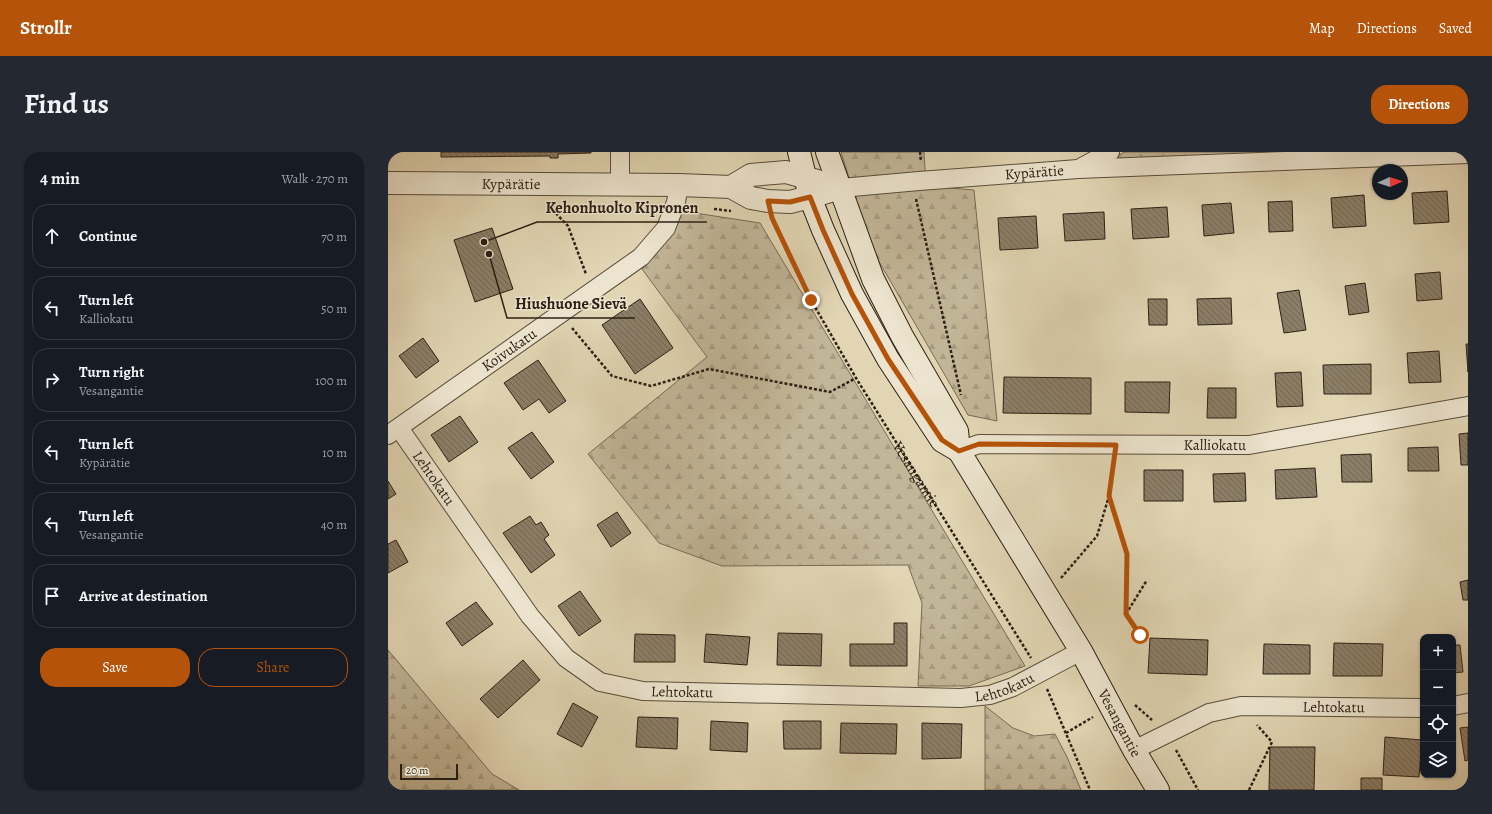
<!DOCTYPE html>
<meta charset="utf-8">
<style>
:root{--surface:#171b24;--page:#242831;--text:#f1f3f6;--muted:#9ea1a6;--line:#363941;--accent:#b45309}
body{margin:0;font-family:Alegreya,serif;background:var(--page);color:var(--text)}
.controls{position:absolute;right:12px;bottom:12px;display:grid;overflow:hidden;border-radius:8px;box-shadow:0 1px 3px #0004}
.controls button{width:36px;height:36px;display:grid;place-items:center;padding:0;border:0;border-bottom:1px solid var(--line);background:var(--surface);color:var(--text);font:20px sans-serif}
.compass{position:absolute;left:984px;top:12px;width:36px;height:36px;border-radius:50%;background:var(--surface);box-shadow:0 1px 3px #0004;rotate:87deg}
.scale{position:absolute;left:12px;bottom:10px;width:58px;box-sizing:border-box;padding-left:4px;border:2px solid #2d2015;border-top:0;font-size:11px;line-height:14px;white-space:nowrap;color:#2d2015;-webkit-text-stroke:3px #ece4ce;paint-order:stroke}
.stop{position:absolute;width:12px;height:12px;margin:-9px;border:3px solid #b45309;border-radius:50%;background:#fff}
.stop.end{background:#b45309;border-color:#fff;box-shadow:0 1px 4px #0008}
.list{margin:0;padding:0;list-style:none}
h2{display:flex;justify-content:space-between;align-items:center;height:52px;margin:0;padding:0 16px;font-size:17px}
h2 small{font-size:13px;font-weight:400;color:var(--muted)}
.list li{display:grid;grid-template-columns:26px 1fr auto;gap:12px;align-items:center;box-sizing:border-box;height:64px;margin:0 8px 8px;padding:0 8px;border:1px solid var(--line);border-radius:16px}
.list b{display:block;font-size:15px;white-space:nowrap}
.list p{margin:0;font-size:13px;white-space:nowrap;color:var(--muted)}
.list em{font-size:13px;font-style:normal;color:var(--muted)}
.actions{display:flex;gap:8px;padding:12px 16px}
.actions a{flex:1;padding:9px 0;border:1px solid var(--accent);border-radius:16px;text-align:center;font-size:14px;color:var(--accent)}
.actions .main{background:var(--accent);color:#fff}
.icon{flex:none;width:22px;height:22px;fill:none;stroke:currentColor;stroke-width:2;stroke-linecap:round;stroke-linejoin:round}
.map{position:relative;flex:none;width:1080px;height:638px;overflow:hidden;border-radius:16px}
header{display:flex;align-items:center;gap:24px;box-sizing:border-box;height:56px;padding:0 20px;background:var(--accent);color:#fff}
header strong{font-size:19px}
nav{display:flex;gap:22px;margin-inline-start:auto;font-size:14px}
.intro{display:flex;align-items:center;justify-content:space-between;box-sizing:border-box;height:96px;padding:0 24px}
h1{margin:0;font-size:28px}
.button{padding:10px 18px;border-radius:16px;background:var(--accent);color:#fff;font-size:14px;font-weight:700}
main{display:flex;gap:24px;padding:0 24px}
aside{flex:1;background:var(--surface);border-radius:16px;box-shadow:0 1px 3px #0004}
.map>svg:first-child{display:block}
.forest{fill:url(#forest-firs);stroke:#786b56}
.building{fill:url(#building-back-hatch);stroke:#2d2015}
.lines{fill:none;stroke-linecap:round;stroke-linejoin:round}
.minor-casing{stroke:#5a4d3c;stroke-width:20}
.tertiary-casing{stroke:#5a4d3c;stroke-width:24}
.secondary-casing{stroke:#2d2015;stroke-width:24}
.path{stroke:#2d2015;stroke-width:2.5;stroke-dasharray:3 2;stroke-linecap:butt}
.minor{stroke:#ece4ce;stroke-width:18}
.tertiary{stroke:#ece4ce;stroke-width:22}
.secondary{stroke:#ece4ce;stroke-width:22}
.route{stroke:#b45309;stroke-width:5}
.labels{text-anchor:middle;stroke-width:3;stroke-linejoin:round;paint-order:stroke}
.street-label{font-size:15px;fill:#2d2015;stroke:#ece4ce}
.leader{fill:none;stroke:#2d2015;stroke-width:1.5}
.callout-dot{fill:#2d2015;stroke:#ece4ce;stroke-width:1.5}
.callout-label{font-size:16px;text-anchor:middle;font-weight:bold;fill:#2d2015;stroke:#ece4ce;stroke-width:3;stroke-linejoin:round;paint-order:stroke}
</style>
<header>
<strong>Strollr</strong>
<nav><a>Map</a><a>Directions</a><a>Saved</a></nav>
</header>
<div class="intro"><h1>Find us</h1><a class="button">Directions</a></div>
<main>
<aside>
<h2>4 min<small>Walk · 270 m</small></h2>
<ul class="list">
<li><svg class="icon" aria-label="ahead" viewBox="0 0 24 24"><path d="M12 20V5M6 11l6-6 6 6"/></svg><div><b>Continue</b></div><em>70 m</em></li>
<li><svg class="icon" aria-label="left" viewBox="0 0 24 24"><path d="M17 20v-9H6M10 6l-5 5 5 5"/></svg><div><b>Turn left</b><p>Kalliokatu</p></div><em>50 m</em></li>
<li><svg class="icon" aria-label="right" viewBox="0 0 24 24"><path d="M7 20v-9h11M14 6l5 5-5 5"/></svg><div><b>Turn right</b><p>Vesangantie</p></div><em>100 m</em></li>
<li><svg class="icon" aria-label="left" viewBox="0 0 24 24"><path d="M17 20v-9H6M10 6l-5 5 5 5"/></svg><div><b>Turn left</b><p>Kypärätie</p></div><em>10 m</em></li>
<li><svg class="icon" aria-label="left" viewBox="0 0 24 24"><path d="M17 20v-9H6M10 6l-5 5 5 5"/></svg><div><b>Turn left</b><p>Vesangantie</p></div><em>40 m</em></li>
<li><svg class="icon" aria-label="arrive" viewBox="0 0 24 24"><path d="M6 21V4h12l-3 4 3 4H6"/></svg><div><b>Arrive at destination</b></div></li>
</ul>
<div class="actions"><a class="main">Save</a><a>Share</a></div>
</aside>
<div class="map">
<svg width="1080" height="638" viewBox="0 0 1080 638">
<defs>
<pattern id="forest-firs" width="22" height="20" patternUnits="userSpaceOnUse"><rect width="22" height="20" fill="#c2b698"/><path d="M5 1l3.5 6h-7zM16 11l3.5 6h-7z" fill="#a79c82"/></pattern>
<pattern id="building-back-hatch" width="6" height="6" patternUnits="userSpaceOnUse"><rect width="6" height="6" fill="#8b7e67"/><path d="M-1 5l2 2M0 0l6 6M5-1l2 2" fill="none" stroke="#726754"/></pattern>
</defs>
<rect width="100%" height="100%" fill="#e1d5b3"/>
<filter id="stains"><feTurbulence type="fractalNoise" baseFrequency=".005" numOctaves="4"/><feColorMatrix values="0 0 0 0 .2 0 0 0 0 .09 0 0 0 0 .02 0 0 0 .5 -.17"/></filter>
<radialGradient id="worn" r=".72"><stop offset=".6" stop-color="#630" stop-opacity="0"/><stop offset="1" stop-color="#630" stop-opacity=".3"/></radialGradient>
<path class="forest" d="M453 0H536L538 34 586 38 609 269 580 263 482 94Z
M737 0H900L721 8Z
M294 59 372 71 637 514 581 534H530L534 451 520 413 334 414 271 391 200 302 319 205 254 117 283 82Z
M0 498 104 622 131 638H0Z
M597 554 625 576 646 584 667 582 679 605 693 638H597Z"/>
<path class="building" d="M53 0H203V1L170 2V6H162V4L53 5Z
M1059 39 1061 70 1026 72 1024 41Z
M976 43 978 74 945 76 943 46Z
M904 49 905 79 881 80 880 50Z
M843 51 846 81 816 84 814 53Z
M779 55 781 85 745 87 743 57Z
M716 60 717 87 677 89 675 62Z
M648 64 650 96 612 98 610 66Z
M104 76 125 137 87 150 66 88Z
M1052 120 1054 147 1029 149 1027 122Z
M977 131 981 160 961 163 957 134Z
M911 138 918 178 896 181 889 141Z
M843 146 844 172 810 173 809 147Z
M252 147 285 196 247 222 214 173Z
M760 147H779V173H761Z
M35 186 51 209 28 226 11 204Z
M1078 192H1080V220Z
M1051 199 1053 230 1021 231 1019 201Z
M150 208 178 249 161 261 151 247 135 258 116 231Z
M983 212V242H936L935 213Z
M913 220 915 254 889 255 887 221Z
M616 225 703 226V262L615 261Z
M737 230H782L781 261 737 260Z
M820 236H848V266H819Z
M72 264 90 290 61 310 43 283Z
M144 280 166 310 143 327 120 296Z
M1080 281V313H1073L1071 282Z
M1050 295 1051 319H1020V296Z
M983 302 984 330H954L953 303Z
M927 316 929 345 888 347 887 318Z
M756 318H795V349H756Z
M857 321 858 349 826 350 825 322Z
M0 329 8 342 0 347Z
M229 360 243 381 223 395 209 373Z
M142 364 148 373 153 370 161 383 156 387 167 403 143 421 115 381Z
M8 388 20 410 0 421V392Z
M1080 428V448H1075L1072 430Z
M192 439 213 469 191 484 170 454Z
M88 450 105 472 74 494 58 471Z
M506 471H519V514H462V492H506Z
M390 481 434 482 433 514 389 513Z
M247 482 287 483V510H246Z
M318 482 362 485 359 513 316 510Z
M762 486 820 488 819 523 760 521Z
M946 491 995 492 994 524H945Z
M876 492 922 493V522H875Z
M1065 493H1072L1075 520 1065 521Z
M135 508 152 528 110 566 92 547Z
M185 551 210 565 194 595 169 582Z
M250 565 290 566 289 597 248 595Z
M323 569 360 571 359 600 322 598Z
M395 569H433V597H396Z
M453 571 509 572 508 602 452 601Z
M534 571 574 572 573 606 534 607Z
M1080 575V608L1077 609 1072 576Z
M997 585 1034 588 1031 625 995 623Z
M882 595H927L926 638H881Z
M973 626H994V638H973Z"/>
<g class="lines">
<defs>
<g id="minor">
<path d="M232 0V33"/>
<path d="M694 15 722 0"/>
<path id="s2" d="M453 36 531 29 690 17 1080 2"/>
<path id="s3" d="M11 276 142 464 178 506 212 530 255 539 573 546 602 543 625 535 693 499"/>
<path id="s4" d="M0 283 253 105 278 76 288 50 291 33"/>
<path id="s5" d="M571 299 591 292 861 293 1080 254"/>
<path d="M1065 554 1080 551"/>
<path id="s6" d="M746 598 821 561 853 554 1035 556"/>
</g>
<g id="tertiary">
<path id="s7" d="M0 31 291 33 343 35 363 46 380 49 402 50 422 45 453 36"/>
<path d="M343 35 363 23 398 20 433 30"/>
</g>
<g id="secondary">
<path d="M411 0 422 45 435 78 464 142 500 207 554 289 571 299"/>
<path id="s8" d="M439 0 485 127 514 184 569 279 571 299 693 499 746 598 770 638"/>
</g>
</defs>
<use href="#minor" class="minor-casing"/>
<use href="#tertiary" class="tertiary-casing"/>
<use href="#secondary" class="secondary-casing"/>
<g class="path">
<path d="M532 0 533 10"/>
<path d="M528 47 573 243"/>
<path d="M161 54 180 74 198 122"/>
<path d="M171 55 188 56 211 55"/>
<path d="M326 57 343 59"/>
<path id="s1" d="M386 70 423 148 468 226 643 506"/>
<path d="M184 176 224 224 263 234 321 217 442 240 468 226"/>
<path d="M725 311 721 344 739 402 738 462 752 483"/>
<path d="M673 426 709 384 721 344"/>
<path d="M738 462 759 428"/>
<path d="M659 537 702 638"/>
<path d="M747 553 764 568"/>
<path d="M678 581 705 565"/>
<path d="M788 598 810 638"/>
<path d="M861 638 884 590 869 573"/>
</g>
<use href="#minor" class="minor"/>
<use href="#tertiary" class="tertiary"/>
<use href="#secondary" class="secondary"/>
</g>
<g class="lines">
<path class="route" d="M423 148 384 66 380 49 402 50 422 45 435 78 464 142 500 207 554 288 571 299 591 292 728 293 721 344 739 402 738 462 752 483"/>
</g>
<g class="labels">
<g class="street-label">
<text dy="5" stroke="none"><textPath href="#s2" startOffset="194">Kypärätie</textPath></text>
<text dy="5" stroke="none"><textPath href="#s7" startOffset="123">Kypärätie</textPath></text>
<text dy="5" stroke="none"><textPath href="#s4" startOffset="148">Koivukatu</textPath></text>
<text dy="5" stroke="none"><textPath href="#s5" startOffset="257">Kalliokatu</textPath></text>
<text dy="5" stroke="none"><textPath href="#s1" startOffset="290">Vesangantie</textPath></text>
<text dy="5" stroke="none"><textPath href="#s3" startOffset="61">Lehtokatu</textPath></text>
<text dy="5" stroke="none"><textPath href="#s3" startOffset="733">Lehtokatu</textPath></text>
<text dy="5" stroke="none"><textPath href="#s3" startOffset="409">Lehtokatu</textPath></text>
<text dy="5" stroke="none"><textPath href="#s6" startOffset="209">Lehtokatu</textPath></text>
<text dy="5" stroke="none"><textPath href="#s8" startOffset="645">Vesangantie</textPath></text>
</g>
</g>
<path class="leader" d="M96 90L149 70H319M101 102L119 166H247"/>
<g class="callout-dot">
<circle cx="96" cy="90" r="4"/>
<circle cx="101" cy="102" r="4"/>
</g>
<g class="callout-label">
<text x="234" y="61">Kehonhuolto Kipronen</text>
<text x="183" y="157">Hiushuone Sievä</text>
</g>
<rect width="100%" height="100%" filter="url(#stains)"/>
<rect width="100%" height="100%" fill="url(#worn)"/>
</svg>
<div class="controls">
<button>+</button>
<button>−</button>
<button><svg class="icon" aria-label="locate" viewBox="0 0 24 24"><circle cx="12" cy="12" r="6"/><path d="M12 2v4M12 18v4M2 12h4M18 12h4"/></svg></button>
<button><svg class="icon" aria-label="layers" viewBox="0 0 24 24"><path d="M12 4l9 5-9 5-9-5zM3 14l9 5 9-5"/></svg></button>
</div>
<svg class="compass" viewBox="-18 -18 36 36"><path d="M0-13l5 13h-10z" fill="#e53935"/><path d="M0 13l5-13h-10z" fill="#9ea1a6"/></svg>
<div class="scale">20 m</div>
<div class="stop" style="left:752px;top:483px"></div>
<div class="stop end" style="left:423px;top:148px"></div>
</div>
</main>
